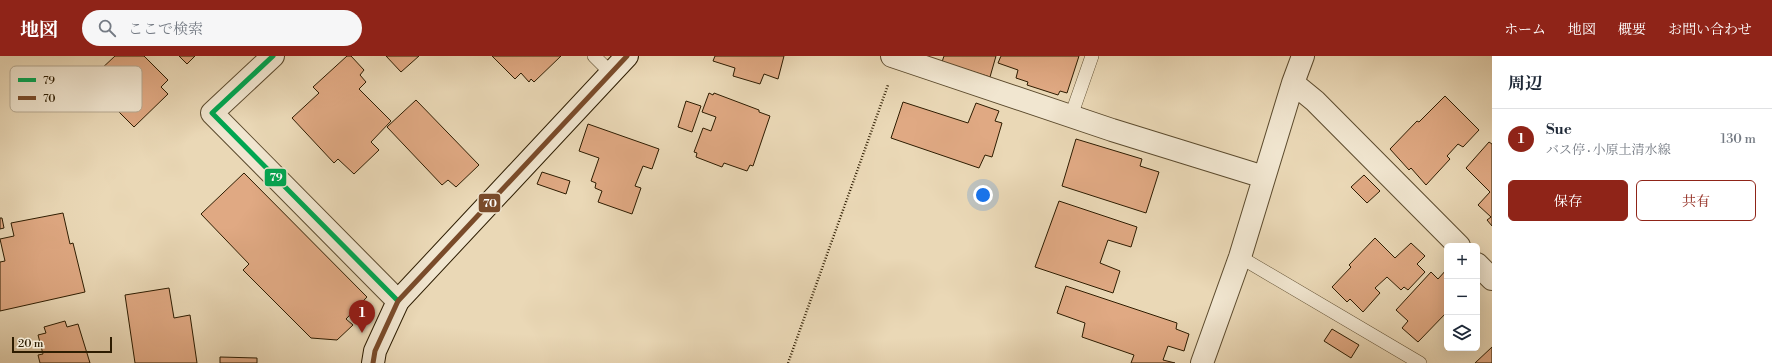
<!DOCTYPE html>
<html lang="ja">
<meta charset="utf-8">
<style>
:root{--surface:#fff;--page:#f6f6f7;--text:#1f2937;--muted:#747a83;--line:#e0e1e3;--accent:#8f2418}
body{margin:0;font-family:"Libre Bodoni","Noto Serif JP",serif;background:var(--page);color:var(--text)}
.controls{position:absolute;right:12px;bottom:12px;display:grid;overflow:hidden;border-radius:6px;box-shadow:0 4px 16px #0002}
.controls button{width:36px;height:36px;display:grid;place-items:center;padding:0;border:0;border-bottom:1px solid var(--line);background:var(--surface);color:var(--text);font:20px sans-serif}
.scale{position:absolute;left:12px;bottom:10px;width:100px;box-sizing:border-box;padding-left:4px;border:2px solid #2d1c01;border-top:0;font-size:11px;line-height:14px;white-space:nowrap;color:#2d1c01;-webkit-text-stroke:3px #f1e6d0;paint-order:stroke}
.you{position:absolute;left:983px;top:139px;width:14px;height:14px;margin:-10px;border:3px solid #fff;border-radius:50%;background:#1a73e8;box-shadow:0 0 0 6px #1a73e833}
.badge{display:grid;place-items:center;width:26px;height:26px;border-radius:50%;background:var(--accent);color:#fff;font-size:13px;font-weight:700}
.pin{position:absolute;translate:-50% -33px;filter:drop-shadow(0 1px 2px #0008)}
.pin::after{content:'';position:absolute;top:21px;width:14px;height:12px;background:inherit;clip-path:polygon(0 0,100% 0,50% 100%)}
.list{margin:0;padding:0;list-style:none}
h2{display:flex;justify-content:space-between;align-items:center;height:52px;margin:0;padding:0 16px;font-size:17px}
h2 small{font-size:13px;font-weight:400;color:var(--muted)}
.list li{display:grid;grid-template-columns:26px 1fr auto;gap:12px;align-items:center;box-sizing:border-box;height:60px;padding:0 16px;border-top:1px solid var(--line)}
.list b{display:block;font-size:15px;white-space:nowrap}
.list p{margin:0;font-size:13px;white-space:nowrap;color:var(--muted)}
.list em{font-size:13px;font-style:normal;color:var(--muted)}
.actions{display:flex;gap:8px;padding:12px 16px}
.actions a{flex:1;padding:9px 0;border:1px solid var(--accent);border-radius:6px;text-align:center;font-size:14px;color:var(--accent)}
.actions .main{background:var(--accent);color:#fff}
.icon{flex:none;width:22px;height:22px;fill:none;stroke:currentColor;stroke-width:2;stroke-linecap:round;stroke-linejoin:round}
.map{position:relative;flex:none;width:1492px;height:307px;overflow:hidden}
header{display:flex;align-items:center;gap:24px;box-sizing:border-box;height:56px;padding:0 20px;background:var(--accent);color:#fff}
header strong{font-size:19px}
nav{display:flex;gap:22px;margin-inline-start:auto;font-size:14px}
.search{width:280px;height:36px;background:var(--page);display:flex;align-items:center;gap:10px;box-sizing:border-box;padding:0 14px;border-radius:22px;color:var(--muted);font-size:15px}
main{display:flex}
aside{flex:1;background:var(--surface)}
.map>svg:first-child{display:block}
.building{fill:#e0a983;stroke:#2d1c01}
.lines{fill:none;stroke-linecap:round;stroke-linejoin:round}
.lane-casing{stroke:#5c4b2e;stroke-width:14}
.street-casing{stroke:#5c4b2e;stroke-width:24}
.secondary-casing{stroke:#2d1c01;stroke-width:24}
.path{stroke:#2d1c01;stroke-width:2.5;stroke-dasharray:1 2;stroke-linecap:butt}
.lane{stroke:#f1e6d0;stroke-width:13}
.street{stroke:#f1e6d0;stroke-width:22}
.secondary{stroke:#f1e6d0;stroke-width:22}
.bus-1-casing{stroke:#f1e6d0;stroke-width:8}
.bus-2-casing{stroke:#f1e6d0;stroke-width:8}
.bus-1{stroke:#00a651;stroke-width:5}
.bus-2{stroke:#7a4b2a;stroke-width:5}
.key{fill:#f1e6d0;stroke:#b6a992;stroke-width:1}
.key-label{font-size:11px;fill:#2d1c01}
.line-badge{stroke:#f1e6d0;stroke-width:1.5}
.badge-label{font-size:11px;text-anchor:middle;font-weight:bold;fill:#fff}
</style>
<header>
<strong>地図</strong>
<div class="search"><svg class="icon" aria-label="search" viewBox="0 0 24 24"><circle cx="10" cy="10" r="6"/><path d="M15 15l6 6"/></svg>ここで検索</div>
<nav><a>ホーム</a><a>地図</a><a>概要</a><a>お問い合わせ</a></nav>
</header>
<main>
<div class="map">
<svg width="1492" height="307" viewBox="0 0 1492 307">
<rect width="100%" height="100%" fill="#ead8b6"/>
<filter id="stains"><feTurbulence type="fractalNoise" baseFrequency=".005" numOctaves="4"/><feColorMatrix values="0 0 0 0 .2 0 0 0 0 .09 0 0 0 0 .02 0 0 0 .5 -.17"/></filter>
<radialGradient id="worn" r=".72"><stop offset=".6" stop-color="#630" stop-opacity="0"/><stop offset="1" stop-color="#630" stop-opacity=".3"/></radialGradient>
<path class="building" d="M115 0H144L168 24 161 31 168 38 134 71 116 53 126 42 99 15Z
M179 0H195L187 8Z
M347 0H351L364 14 360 19 366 26 359 33 391 65 371 86 379 94 354 118 338 103 334 107 292 62 319 37 313 31Z
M386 0H419L401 16Z
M492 0H561L534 26 531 23 529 26 521 17 515 23Z
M715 0H784L778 23 764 18 760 28 733 20 735 12 713 5Z
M944 0H996L990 21 942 6Z
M1001 0H1079L1067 37 1060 35 1058 39 1027 29 1028 26 1016 22 1018 14 998 7Z
M709 37 713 39 714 37 759 54V56L770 60 753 110 750 109 747 115 724 107 722 111 696 101 697 97 694 96 703 72 711 75 716 61 702 56Z
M1445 40 1479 74 1463 91 1458 88 1447 100 1450 103 1426 129 1411 112 1409 114 1390 93 1417 65 1419 66Z
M416 44 479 109 456 131 448 124 442 129 387 71Z
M686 45 701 50 692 76 678 71Z
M903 46 968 67 976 47 999 55 995 65 1002 67 992 101 985 99 979 112 891 82Z
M588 68 659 93 652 113 643 110 635 130 641 132 632 158 598 146 602 135 595 132 596 127 591 125 599 102 579 95Z
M1076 83 1142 103 1140 110 1159 116 1146 157 1062 130Z
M1489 86 1492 88V170L1487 164 1491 161 1478 149 1490 136 1466 112Z
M542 116 570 125 566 138 537 128Z
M244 117 367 241 346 263 353 269 337 284 311 282 243 214 249 208 201 158Z
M1364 119 1380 135 1367 147 1351 131Z
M1059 145 1137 171 1131 191 1108 184 1100 207 1120 215 1113 237 1035 211Z
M63 157 70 188 73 187 85 236 0 255V206L5 205 0 183 14 180 11 167Z
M0 162H2L4 172 0 173Z
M1375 182 1395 202 1411 187 1425 200 1417 208 1425 216 1408 234 1404 231 1401 234 1387 221 1375 232 1380 237 1363 256 1350 243 1347 246 1332 231 1351 211 1349 209Z
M1447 213V256L1418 286 1402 272 1408 265 1396 254 1431 216 1438 223Z
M1066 230 1177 267 1176 273 1189 278 1184 295 1168 290 1163 304 1175 307H1131L1134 299 1082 281 1085 267 1057 257Z
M169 232 174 262 190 259 197 307H135L125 239Z
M65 265 67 271 78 268 90 307H40L38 299 43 298 38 279 46 277 44 271Z
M1332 273 1359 289 1351 302 1324 285Z
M1492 291V307H1475Z
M220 301 257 302V307H220Z"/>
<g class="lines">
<defs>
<path id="lane" d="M594 0 611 17
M1071 60 1092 0
M1240 201 1420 307"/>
<path id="street" d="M273 0 212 57 398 245
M892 0 1112 74 1264 121
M1293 27 1315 45 1459 190
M1477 208 1492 223
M1202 307 1240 201 1293 27 1303 0"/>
<path id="secondary" d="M373 307 375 295 398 245 627 0"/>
</defs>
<use href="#lane" class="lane-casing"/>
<use href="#street" class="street-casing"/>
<use href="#secondary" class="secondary-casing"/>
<path class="path" d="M788 307 888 29"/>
<use href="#lane" class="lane"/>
<use href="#street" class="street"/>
<use href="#secondary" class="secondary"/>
<defs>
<path id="bus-1" d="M273 0 212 57 398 245"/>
<path id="bus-2" d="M373 307 375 295 398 245 627 0"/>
</defs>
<use href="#bus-1" class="bus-1-casing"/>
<use href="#bus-2" class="bus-2-casing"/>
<use href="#bus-1" class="bus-1"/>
<use href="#bus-2" class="bus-2"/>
</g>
<rect x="10" y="10" width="132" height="46" rx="6" class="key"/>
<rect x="18" y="22" width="18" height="4" fill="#00a651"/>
<rect x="18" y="40" width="18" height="4" fill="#7a4b2a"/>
<g class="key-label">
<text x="43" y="28">79</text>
<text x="43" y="46">70</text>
</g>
<g class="line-badge">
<rect x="264" y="112" width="23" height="19" rx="4" fill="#00a651"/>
<rect x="478" y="137" width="23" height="20" rx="4" fill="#7a4b2a"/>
</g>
<g class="badge-label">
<text x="276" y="125">79</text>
<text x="490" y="151">70</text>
</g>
<rect width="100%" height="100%" filter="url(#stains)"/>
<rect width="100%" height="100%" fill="url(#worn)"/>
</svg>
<div class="controls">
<button>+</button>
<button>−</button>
<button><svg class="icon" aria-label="layers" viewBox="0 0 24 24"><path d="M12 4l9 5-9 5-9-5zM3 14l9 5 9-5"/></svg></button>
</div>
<div class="scale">20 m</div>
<div class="you"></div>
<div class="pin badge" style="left:362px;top:277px">1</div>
</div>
<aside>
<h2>周辺<small></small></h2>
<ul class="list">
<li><span class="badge">1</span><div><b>Sue</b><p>バス停 · 小原土清水線</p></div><em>130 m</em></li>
</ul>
<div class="actions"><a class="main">保存</a><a>共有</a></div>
</aside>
</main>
